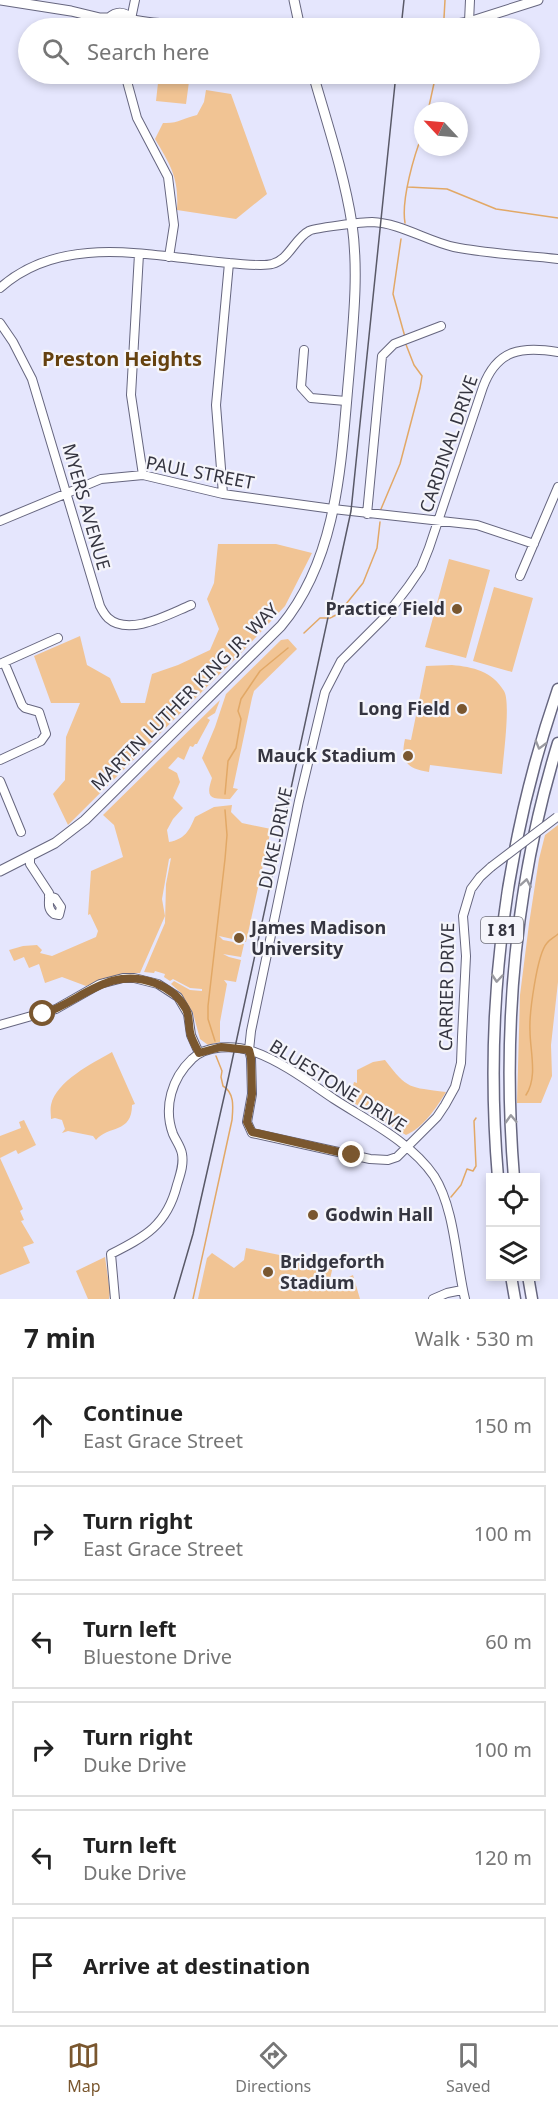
<!DOCTYPE html>
<meta charset="utf-8">
<style>
:root{--surface:#fff;--page:#f6f6f6;--text:#222;--muted:#767676;--line:#e0e0e0;--accent:#7a572f}
body{margin:0;font-family:"Noto Sans",sans-serif;background:var(--page);color:var(--text)}
.controls{position:absolute;right:18px;bottom:18px;display:grid;overflow:hidden;border-radius:0px;box-shadow:0 3px 9px #0003}
.controls button{width:54px;height:54px;display:grid;place-items:center;padding:0;border:0;border-bottom:2px solid var(--line);background:var(--surface);color:var(--text);font:30px sans-serif}
.compass{position:absolute;left:414px;top:102px;width:54px;height:54px;border-radius:50%;background:var(--surface);box-shadow:0 3px 9px #0003;rotate:296deg}
.stop{position:absolute;width:18px;height:18px;margin:-14px;border:4px solid #7a572f;border-radius:50%;background:#fff}
.stop.end{background:#7a572f;border-color:#fff;box-shadow:0 2px 6px #0008}
.list{margin:0;padding:0;list-style:none}
h2{display:flex;justify-content:space-between;align-items:center;height:78px;margin:0;padding:0 24px;font-size:26px}
h2 small{font-size:20px;font-weight:400;color:var(--muted)}
.list li{display:grid;grid-template-columns:39px 1fr auto;gap:18px;align-items:center;box-sizing:border-box;height:96px;margin:0 12px 12px;padding:0 12px;border:2px solid var(--line);border-radius:0px}
.list b{display:block;font-size:22px;white-space:nowrap}
.list p{margin:0;font-size:20px;white-space:nowrap;color:var(--muted)}
.list em{font-size:20px;font-style:normal;color:var(--muted)}
.icon{flex:none;width:33px;height:33px;fill:none;stroke:currentColor;stroke-width:2;stroke-linecap:round;stroke-linejoin:round}
.map{position:relative;flex:none;width:558px;height:1299px;overflow:hidden}
.search{position:absolute;background:var(--surface);box-shadow:0 3px 9px #0003;left:18px;right:18px;top:18px;height:66px;display:flex;align-items:center;gap:15px;box-sizing:border-box;padding:0 21px;border-radius:33px;color:var(--muted);font-size:22px}
.sheet{height:726px;background:var(--surface)}
nav{display:flex;justify-content:space-around;align-items:center;box-sizing:border-box;height:84px;border-top:2px solid var(--line);background:var(--surface);font-size:16px;color:var(--muted)}
nav a{display:grid;justify-items:center;gap:3px}
nav .on{color:var(--accent)}
.map>svg:first-child{display:block}
.green{fill:#f1c494}
.lines{fill:none;stroke-linecap:round;stroke-linejoin:round}
.stream{stroke:#e2a866;stroke-width:1.5}
.minor-casing{stroke:#66667f;stroke-width:10}
.major-casing{stroke:#66667f;stroke-width:11}
.highway-casing{stroke:#66667f;stroke-width:13}
.minor{stroke:#fff;stroke-width:8}
.major{stroke:#fff;stroke-width:9}
.highway{stroke:#fff;stroke-width:10}
.rail{stroke:#595967;stroke-width:1.5}
.minor-bridge-casing{stroke:#66667f;stroke-width:10;stroke-linecap:butt}
.minor-bridge{stroke:#fff;stroke-width:8}
.oneway{stroke:#9a9aa0}
.route{stroke:#7a572f;stroke-width:8}
.poi-dot{fill:#7a572f;stroke:#f5f5fb;stroke-width:2}
.labels{text-anchor:middle;stroke-width:4.5;stroke-linejoin:round;paint-order:stroke}
.shield{fill:#f5f5fb;stroke:#6f6f78;stroke-width:1.5}
.shield-label{font-size:16px;font-weight:bold;fill:#353540}
.street-label{font-size:18px;fill:#353540;stroke:#f5f5fb}
.poi-label{font-size:18px;font-weight:bold;fill:#353540;stroke:#f5f5fb;text-anchor:end}
.neighbourhood-label{font-size:20px;font-weight:bold;fill:#65410f;stroke:#f5f5fb}
</style>
<div class="map">
<svg width="558" height="1299" viewBox="0 0 558 1299">
<rect width="100%" height="100%" fill="#e5e6fd"/>
<path class="green" d="M159 74H190L186 104 156 101Z
M206 90 231 94 267 194 236 219 177 210C179 178 171 166 155 139L163 123C178 124 183 118 197 115L204 102Z
M218 544H276L312 553 285 606 244 650 68 825 53 794 65 780 66 737 80 703H51L34 656 80 636 87 665 110 678 121 703H145L152 674 178 665 210 650 219 629 207 599 214 583Z
M449 559 490 570 466 658 425 647Z
M494 587 533 598 512 672 473 661Z
M288 639 297 649 254 691 252 698 233 788 238 789 230 799C211 799 205 799 212 778L202 758 215 727 226 694 281 640Z
M452 665C473 667 492 671 504 691 511 702 503 759 502 774L430 765 429 772C407 769 400 761 405 739L411 740 426 666Z
M220 700 215 713 207 718 210 720 197 744H195L193 747 190 746 184 760 178 757 168 768 177 773 180 782 173 798 183 808 173 819 167 830 169 842C185 839 189 831 195 817L214 807 232 805 231 812 242 823 271 829 246 942 219 936 223 940 244 944 241 957 223 954 229 957 241 960 236 982 224 980 227 984 220 1022V1042L208 1045 200 1039 193 1013 180 992 171 984 174 981 190 990 202 991V989L190 988 173 979 170 981 164 977 165 974 155 971 154 973 144 972 165 923 166 884 171 858 169 859 162 899 165 916 140 973C120 972 104 979 86 986L62 977 45 983 39 964 29 968 24 957 14 961 9 950 23 946 37 945 42 950 40 953 52 956 96 937 98 931 90 914 88 915 91 871 123 857 114 825 103 815Z
M558 825V982L551 1045 552 1076 541 1103H517L520 995 529 924 539 859 545 835Z
M112 1052 135 1104 132 1105C132 1134 108 1125 96 1140L93 1136 68 1131 62 1133 65 1129 62 1120 55 1118 51 1119C51 1115 50 1109 51 1105 56 1081 93 1063 112 1052Z
M385 1060C408 1090 409 1087 446 1092 437 1107 423 1128 406 1135L349 1100 354 1082 357 1083V1070L373 1062Z
M24 1120 36 1145 18 1154 16 1150 0 1158 23 1209 20 1211 24 1220 21 1221 34 1243 23 1247 30 1263 0 1275V1136L21 1128 19 1122Z
M246 1248 333 1266 330 1279 340 1281 353 1275 360 1299H198L207 1258 212 1253 234 1268 244 1260Z
M105 1257 110 1292 109 1299H88L76 1271Z"/>
<g class="lines">
<path class="stream" d="M444 18 445 0
M428 111 436 74
M408 187 447 189 496 209 558 218
M405 223C401 200 414 155 423 133
M401 239 393 294 405 337
M381 509 400 464 420 388 422 376 414 365 405 342
M304 633 320 618H330L338 614 363 583 377 548 380 522
M225 794 228 761 236 748 241 719 238 711 241 699 260 671 288 648
M215 1041 208 1019V1006L225 859 227 835 225 810
M526 1095C538 1077 530 1051 530 1031 529 1014 537 954 547 943 550 939 555 937 558 934
M451 1197 461 1185 467 1169 473 1171 476 1166 474 1121 476 1118
M193 1299 232 1120C233 1108 235 1093 223 1086L221 1077 222 1071 216 1056"/>
<defs>
<path id="minor" d="M131 19 135 0
M469 22 470 0
M125 74 137 118 168 177 174 225 169 257
M139 254 131 395 143 475
M0 288C60 234 146 255 218 262 230 263 262 267 272 264 289 260 295 238 309 231 313 228 364 222 372 222 400 223 427 241 454 247 488 254 524 255 558 259
M0 323 13 342 32 379 100 606C102 610 105 615 108 618 129 637 169 614 191 605
M304 350 301 387 311 398 346 401
M223 494 216 405 229 263
M367 514 382 356 394 344 441 326
M0 521 101 479 143 475 223 494 333 509 477 525 534 544
M520 576 558 487
M0 664 58 638
M0 760 41 741 46 734 39 712 25 708 22 705 4 662
M0 781 21 832
M30 857V864L49 893C50 901 46 908 54 914L59 915 61 907 55 898 49 896
M491 867 480 877 471 889 463 916 466 956 462 1037 461 1063 455 1087 445 1105 437 1117 397 1157 388 1160 370 1159 252 1133 247 1122 252 1094 251 1058 249 1050 251 1031 299 801 325 692 341 661 385 617 408 587 421 568 429 548 483 387C497 349 522 346 558 352
M0 1025 56 1009 100 984 123 978H134L158 984 178 997 188 1014 191 1035 199 1053
M115 1299 111 1254C145 1237 167 1225 177 1185 180 1175 184 1165 182 1154 181 1147 176 1141 173 1134 163 1107 172 1078 192 1059 206 1045 234 1045 252 1051 281 1061 309 1082 334 1099 368 1121 411 1142 434 1176 455 1209 456 1262 465 1299
M433 1299 447 1293 462 1290"/>
<path id="major" d="M1 0 71 11 100 18H109
M294 0 300 28
M133 20C158 25 185 25 211 28
M106 28 109 18C117 11 125 12 133 20L134 28
M433 28 469 22 538 0
M0 871 55 843 85 820 281 626C339 556 341 460 349 374 353 324 359 274 352 224 344 173 327 123 313 74"/>
<path id="highway" d="M498 1178C484 1012 504 846 558 689
M514 1178C502 1032 515 883 558 743
M511 1276 515 1299
M528 1276 532 1299"/>
</defs>
<use href="#minor" class="minor-casing"/>
<use href="#major" class="major-casing"/>
<use href="#highway" class="highway-casing"/>
<use href="#minor" class="minor"/>
<use href="#major" class="major"/>
<use href="#highway" class="highway"/>
<path class="rail" d="M401 28 404 0
M174 1299 193 1234 229 1075 351 511 396 74"/>
<defs>
<path id="minor-bridge" d="M491 867 557 817"/>
</defs>
<use href="#minor-bridge" class="minor-bridge-casing"/>
<use href="#minor-bridge" class="minor-bridge"/>
</g>
<defs><path id="oneway-chevron" d="M-2-3.5L2.5 0L-2 3.5" fill="none" stroke-width="1.6" stroke-linecap="round" stroke-linejoin="round" transform="scale(1.5)"/></defs>
<g class="oneway">
<use href="#oneway-chevron" transform="translate(540 745) rotate(106)"/>
<use href="#oneway-chevron" transform="translate(526 883) rotate(-80)"/>
<use href="#oneway-chevron" transform="translate(497 978) rotate(95)"/>
<use href="#oneway-chevron" transform="translate(511 1119) rotate(-92)"/>
</g>
<g class="lines">
<path class="route" d="M43 1014C83 1000 109 966 155 983 168 988 179 996 186 1009 190 1017 188 1027 191 1036 193 1042 196 1047 199 1053L221 1047 249 1050 251 1058 252 1094 247 1122 252 1132 352 1155"/>
</g>
<g class="poi-dot">
<circle cx="457" cy="609" r="6"/>
<circle cx="462" cy="709" r="6"/>
<circle cx="408" cy="756" r="6"/>
<circle cx="239" cy="938" r="6"/>
<circle cx="313" cy="1215" r="6"/>
<circle cx="268" cy="1272" r="6"/>
</g>
<g class="labels">
<rect class="shield" x="481" y="917" width="42" height="26" rx="4.5"/>
<g class="shield-label">
<text x="502" y="936">I 81</text>
</g>
<g class="street-label">
<text transform="translate(449 444) rotate(-71)" y="6">CARDINAL DRIVE</text>
<text transform="translate(200 473) rotate(11)" y="6">PAUL STREET</text>
<text transform="translate(86 507) rotate(74)" y="6">MYERS AVENUE</text>
<text transform="translate(185 697) rotate(-45)" y="6">MARTIN LUTHER KING JR. WAY</text>
<text transform="translate(276 838) rotate(-78)" y="6">DUKE DRIVE</text>
<text transform="translate(447 987) rotate(-89)" y="6">CARRIER DRIVE</text>
<text transform="translate(338 1086) rotate(32)" y="6">BLUESTONE DRIVE</text>
</g>
<g class="poi-label">
<text x="445" y="615">Practice Field</text>
<text x="450" y="715">Long Field</text>
<text x="396" y="762">Mauck Stadium</text>
<text x="251" y="934" text-anchor="start">James Madison<tspan x="251" dy="21">University</tspan></text>
<text x="325" y="1221" text-anchor="start">Godwin Hall</text>
<text x="280" y="1268" text-anchor="start">Bridgeforth<tspan x="280" dy="21">Stadium</tspan></text>
</g>
<g class="neighbourhood-label">
<text x="122" y="366">Preston Heights</text>
</g>
</g>
</svg>
<div class="controls">
<button><svg class="icon" aria-label="locate" viewBox="0 0 24 24"><circle cx="12" cy="12" r="6"/><path d="M12 2v4M12 18v4M2 12h4M18 12h4"/></svg></button>
<button><svg class="icon" aria-label="layers" viewBox="0 0 24 24"><path d="M12 4l9 5-9 5-9-5zM3 14l9 5 9-5"/></svg></button>
</div>
<svg class="compass" viewBox="-18 -18 36 36"><path d="M0-13l5 13h-10z" fill="#e53935"/><path d="M0 13l5-13h-10z" fill="#767676"/></svg>
<div class="stop" style="left:43px;top:1014px"></div>
<div class="stop end" style="left:352px;top:1155px"></div>
<div class="search"><svg class="icon" aria-label="search" viewBox="0 0 24 24"><circle cx="10" cy="10" r="6"/><path d="M15 15l6 6"/></svg>Search here</div>
</div>
<section class="sheet">
<h2>7 min<small>Walk · 530 m</small></h2>
<ul class="list">
<li><svg class="icon" aria-label="ahead" viewBox="0 0 24 24"><path d="M12 20V5M6 11l6-6 6 6"/></svg><div><b>Continue</b><p>East Grace Street</p></div><em>150 m</em></li>
<li><svg class="icon" aria-label="right" viewBox="0 0 24 24"><path d="M7 20v-9h11M14 6l5 5-5 5"/></svg><div><b>Turn right</b><p>East Grace Street</p></div><em>100 m</em></li>
<li><svg class="icon" aria-label="left" viewBox="0 0 24 24"><path d="M17 20v-9H6M10 6l-5 5 5 5"/></svg><div><b>Turn left</b><p>Bluestone Drive</p></div><em>60 m</em></li>
<li><svg class="icon" aria-label="right" viewBox="0 0 24 24"><path d="M7 20v-9h11M14 6l5 5-5 5"/></svg><div><b>Turn right</b><p>Duke Drive</p></div><em>100 m</em></li>
<li><svg class="icon" aria-label="left" viewBox="0 0 24 24"><path d="M17 20v-9H6M10 6l-5 5 5 5"/></svg><div><b>Turn left</b><p>Duke Drive</p></div><em>120 m</em></li>
<li><svg class="icon" aria-label="arrive" viewBox="0 0 24 24"><path d="M6 21V4h12l-3 4 3 4H6"/></svg><div><b>Arrive at destination</b></div></li>
</ul>
</section>
<nav>
<a class="on"><svg class="icon" aria-label="map" viewBox="0 0 24 24"><path d="M3 6l6-2 6 2 6-2v14l-6 2-6-2-6 2zM9 4v14M15 6v14"/></svg>Map</a>
<a><svg class="icon" aria-label="directions" viewBox="0 0 24 24"><path d="M12 3l9 9-9 9-9-9zM9 14v-3h6M13 9l2 2-2 2"/></svg>Directions</a>
<a><svg class="icon" aria-label="saved" viewBox="0 0 24 24"><path d="M7 4h10v16l-5-4-5 4z"/></svg>Saved</a>
</nav>
